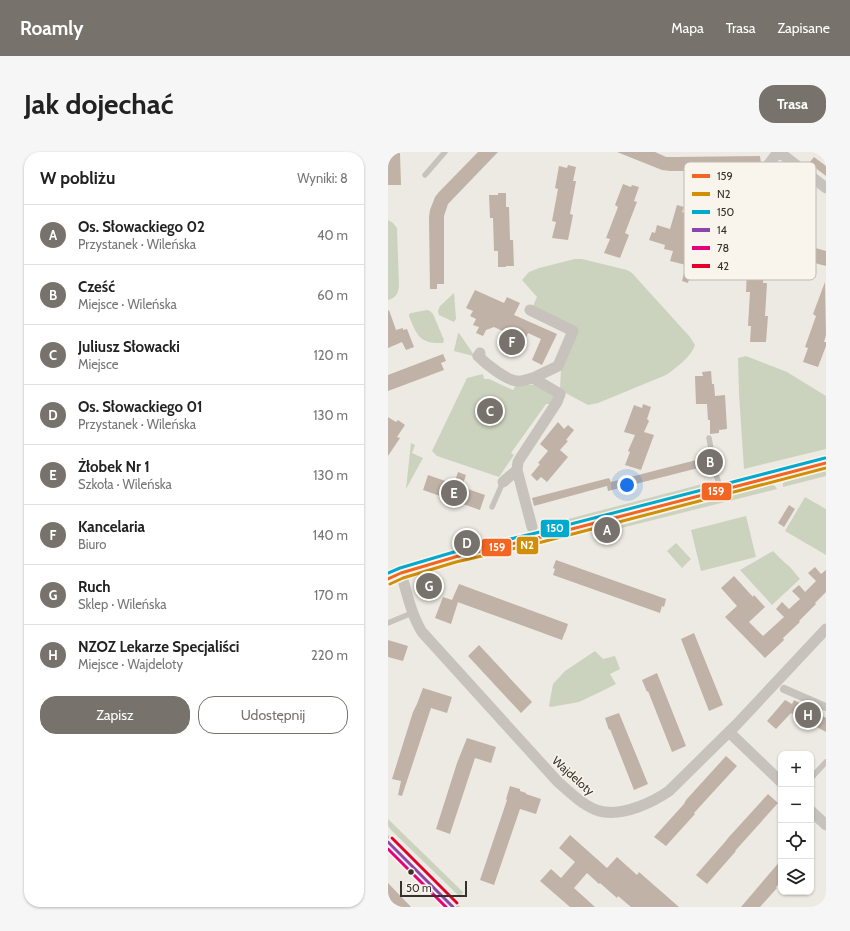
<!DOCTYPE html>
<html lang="pl">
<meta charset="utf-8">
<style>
:root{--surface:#fff;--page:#f6f6f6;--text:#222;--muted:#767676;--line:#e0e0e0;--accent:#77726b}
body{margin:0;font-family:Cabin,sans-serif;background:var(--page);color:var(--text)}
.controls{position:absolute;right:12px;bottom:12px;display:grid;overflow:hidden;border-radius:8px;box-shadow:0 1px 3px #0004}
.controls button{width:36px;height:36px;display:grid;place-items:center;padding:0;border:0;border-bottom:1px solid var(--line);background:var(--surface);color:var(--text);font:20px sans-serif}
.scale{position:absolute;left:12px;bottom:10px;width:67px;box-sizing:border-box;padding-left:4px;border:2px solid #37312a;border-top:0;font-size:11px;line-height:14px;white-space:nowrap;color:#37312a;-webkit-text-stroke:3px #f9f5ec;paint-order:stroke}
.you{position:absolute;left:239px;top:333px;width:14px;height:14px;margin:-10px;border:3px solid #fff;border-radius:50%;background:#1a73e8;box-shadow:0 0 0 6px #1a73e833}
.badge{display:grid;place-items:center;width:26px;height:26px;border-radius:50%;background:var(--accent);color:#fff;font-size:13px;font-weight:700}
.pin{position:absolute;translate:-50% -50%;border:2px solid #fff;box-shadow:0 1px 4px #0006}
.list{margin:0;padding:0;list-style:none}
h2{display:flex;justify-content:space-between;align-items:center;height:52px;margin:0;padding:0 16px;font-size:17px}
h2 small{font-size:13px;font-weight:400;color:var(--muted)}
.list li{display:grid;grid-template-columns:26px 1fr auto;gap:12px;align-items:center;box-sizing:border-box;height:60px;padding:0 16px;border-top:1px solid var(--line)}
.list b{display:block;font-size:15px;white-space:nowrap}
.list p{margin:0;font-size:13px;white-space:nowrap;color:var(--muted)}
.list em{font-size:13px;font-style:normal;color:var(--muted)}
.actions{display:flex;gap:8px;padding:12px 16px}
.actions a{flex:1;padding:9px 0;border:1px solid var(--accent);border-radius:16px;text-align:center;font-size:14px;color:var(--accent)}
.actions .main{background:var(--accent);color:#fff}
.icon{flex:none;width:22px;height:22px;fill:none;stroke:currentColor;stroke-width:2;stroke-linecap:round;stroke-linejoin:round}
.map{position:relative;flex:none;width:438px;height:755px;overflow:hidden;border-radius:16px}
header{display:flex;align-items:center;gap:24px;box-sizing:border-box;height:56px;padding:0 20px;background:var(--accent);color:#fff}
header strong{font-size:19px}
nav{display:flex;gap:22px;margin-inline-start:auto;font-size:14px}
.intro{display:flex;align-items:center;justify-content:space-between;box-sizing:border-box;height:96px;padding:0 24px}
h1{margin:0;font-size:28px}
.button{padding:10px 18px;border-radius:16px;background:var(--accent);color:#fff;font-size:14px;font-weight:700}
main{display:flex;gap:24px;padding:0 24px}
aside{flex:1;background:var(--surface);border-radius:16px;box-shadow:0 1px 3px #0004}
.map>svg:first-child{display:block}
.green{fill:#cbd3be}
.building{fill:#c0b2a6}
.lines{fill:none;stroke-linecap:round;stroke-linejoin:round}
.service{stroke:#c7c3bc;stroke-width:5.5}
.pedestrian{stroke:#c7c3bc;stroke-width:8}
.minor{stroke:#c7c3bc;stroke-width:11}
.tertiary{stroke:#c7c3bc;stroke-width:13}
.bus-1-casing{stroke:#f9f5ec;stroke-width:6}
.bus-2-casing{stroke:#f9f5ec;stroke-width:6}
.bus-3-casing{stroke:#f9f5ec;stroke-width:6}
.bus-4-casing{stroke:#f9f5ec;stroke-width:6}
.bus-5-casing{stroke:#f9f5ec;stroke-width:6}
.bus-6-casing{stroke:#f9f5ec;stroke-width:6}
.bus-1{stroke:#f26522;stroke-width:3}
.bus-2{stroke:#d18f08;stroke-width:3}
.bus-3{stroke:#00a9ce;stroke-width:3}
.bus-4{stroke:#8e44ad;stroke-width:3}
.bus-5{stroke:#e5007d;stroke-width:3}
.bus-6{stroke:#e4002b;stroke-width:3}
.bus-dot{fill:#37312a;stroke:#f9f5ec;stroke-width:1.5}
.labels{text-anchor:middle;stroke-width:3;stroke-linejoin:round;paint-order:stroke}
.street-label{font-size:12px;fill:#37312a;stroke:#f9f5ec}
.key{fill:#f9f5ec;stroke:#bfbab2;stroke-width:1}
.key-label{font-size:11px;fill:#37312a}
.line-badge{stroke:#f9f5ec;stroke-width:1.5}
.badge-label{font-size:11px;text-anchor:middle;font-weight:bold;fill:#fff}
</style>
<header>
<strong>Roamly</strong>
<nav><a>Mapa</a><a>Trasa</a><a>Zapisane</a></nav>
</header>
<div class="intro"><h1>Jak dojechać</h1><a class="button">Trasa</a></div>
<main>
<aside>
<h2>W pobliżu<small>Wyniki: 8</small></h2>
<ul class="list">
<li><span class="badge">A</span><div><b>Os. Słowackiego 02</b><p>Przystanek · Wileńska</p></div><em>40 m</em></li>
<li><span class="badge">B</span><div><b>Cześć</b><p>Miejsce · Wileńska</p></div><em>60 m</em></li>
<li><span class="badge">C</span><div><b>Juliusz Słowacki</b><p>Miejsce</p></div><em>120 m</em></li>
<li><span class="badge">D</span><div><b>Os. Słowackiego 01</b><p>Przystanek · Wileńska</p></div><em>130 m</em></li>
<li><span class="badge">E</span><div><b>Żłobek Nr 1</b><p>Szkoła · Wileńska</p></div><em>130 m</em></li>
<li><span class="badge">F</span><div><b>Kancelaria</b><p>Biuro</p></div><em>140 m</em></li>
<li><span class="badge">G</span><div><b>Ruch</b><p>Sklep · Wileńska</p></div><em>170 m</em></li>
<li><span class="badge">H</span><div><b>NZOZ Lekarze Specjaliści</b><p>Miejsce · Wajdeloty</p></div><em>220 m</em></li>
</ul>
<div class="actions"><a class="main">Zapisz</a><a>Udostępnij</a></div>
</aside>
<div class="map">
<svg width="438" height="755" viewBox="0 0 438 755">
<rect width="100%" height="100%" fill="#edeae3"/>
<path class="green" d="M0 68 5 71 9 76 11 134C10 142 8 146 0 148Z
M187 107H194L239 118 244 121 302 185 307 193C304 204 287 217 278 223L210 251 200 253 172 238 173 215 189 178 144 156 149 145 134 128 141 120 151 116Z
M66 141 68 167 66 170 51 163 50 159 52 154Z
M39 158 42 159 45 162 56 188 55 191C32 192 29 184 21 164V162L23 161Z
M70 181H71L86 203 85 204 66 199Z
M358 204 399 220 438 244V297L356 317 351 242 350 206Z
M95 222 96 227H101L125 238 128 233H148L166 245 165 252H158L123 301 126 303 111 325 49 304 44 299 79 226Z
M23 291 27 293 24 301 35 306 18 337Z
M438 319V324L395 335V331L397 330Z
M326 329 327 332 155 377 157 373Z
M384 333 387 334 389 337 233 376 234 373Z
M417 345 438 357V403L397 379Z
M358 364 368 405 313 419 303 378Z
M288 391 303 407 294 416 279 399Z
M385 399 396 410 402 415 412 427 384 453 352 418Z
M207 499 215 507 227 504 232 517 222 522 228 532 210 541 191 550 163 555 161 554 165 532 177 519Z
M0 667 75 740 74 742 72 745 3 678 0 674Z"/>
<path class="building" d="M0 0 12 1 13 33H0Z
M90 0H110L60 52 56 64V132H49V137H42L41 65 42 58 47 45 51 40Z
M229 0H267L278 5H286L372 4 373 11H367V19H282L274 18Z
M426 5 438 14V24L421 11Z
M180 13 188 15 185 29H188L182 62 185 63 180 88 164 86 168 70 164 69 170 37 167 36 171 14 179 16Z
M235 32 243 35 244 33 251 35 246 49 249 50 237 81 241 83 232 106 216 101 222 87 218 86 230 55 227 53Z
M110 41H118V55H121L122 88H125L126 114H118V115H110V99H106L105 66H102L101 43H110Z
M289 53 296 55 294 60 313 65 314 60 318 62 320 66 318 71 334 77 326 102 320 100 318 110 307 106 300 131 294 129 298 113 282 109 285 99 276 97 277 93 261 88 264 80 267 81 269 73 282 77Z
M368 60 410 91 413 92 438 99V114L408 106 400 102 361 73 364 67V66Z
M368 116H376L375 131H379L377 164H380L378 190H362L363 174H360L362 140H358L359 118H368Z
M437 130 438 183 436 190H438V194L430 215 415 210 420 196 417 195 428 164 425 162Z
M87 138 116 151 119 145 132 151 126 163 169 182 154 213 144 208 153 187 140 181 131 202 118 196 123 183 106 175 98 178 95 184 88 181 91 175 85 173 88 167 82 164 85 159 78 156Z
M1 158 8 178 15 176V178L19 177 26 195 18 198 14 190 0 196V159Z
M55 202 58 209 53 211 56 218 0 239V223Z
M323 219 324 232H326L327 244 337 243 339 277 331 278V281L322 282V268H320L319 252H308L307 224H315L314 220Z
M255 252 263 255 259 267 261 269 256 280 266 283 253 318 237 313 242 300 240 299 247 283 236 280 246 253 254 256Z
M0 265 8 270 10 268 17 273 9 285 12 286 0 304Z
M170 270 176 277 180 273 186 278 178 288 180 289 172 298 180 305 159 330 153 325 149 329 143 323 152 312 150 311 160 299 152 292Z
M320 305 322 313 220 339 219 334 146 354 144 346 221 326 223 330Z
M70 320 78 323 74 335 97 343 92 358 35 338 40 323 66 332Z
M401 353 407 357 396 375 390 371Z
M168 408 278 447 276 455 274 454 272 461 165 423 167 417 165 416Z
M427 415 433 422 438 418V440L427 451 428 452 411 469 412 470 395 486 396 488 377 506 337 465 349 454 333 436 346 424 365 445 366 443 377 455 361 470 375 484 396 465 388 457 394 450 401 457 412 447 404 439 411 433 417 440 428 429 420 421Z
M71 432 180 472 177 481V480L174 488 64 448Z
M55 445 70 450 63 472 47 466Z
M306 481 335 553 321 559 293 487Z
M0 488 20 494 15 509 0 505Z
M91 493 144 550 133 561 80 504Z
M269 521 298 594 284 600 260 539 259 540 254 528Z
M35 536 64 545 59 561 43 556 14 644 10 643 13 629 4 627 25 560 29 552Z
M397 548 404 552 406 548 438 566V580L403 561 388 577 379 569Z
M231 561 260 632 246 638 222 577 221 578 217 566Z
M79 586 108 595 103 611 87 606 62 682 48 677 69 611Z
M338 604 349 614 306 661 307 662 278 694 266 685 296 652 298 648Z
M122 634 132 637V639L138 641V642L153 647 148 662 132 657 106 733 92 728 119 648 118 647Z
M380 642 390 651 347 699H348L319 732 308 723 337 690 340 686Z
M182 683 219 716 229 705 249 723 251 720 291 755H243L230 744 229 746 212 731 211 732 199 721 186 736 207 755H182L152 729 163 717 173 726 187 710 171 696Z
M393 708V730L388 735 389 736 372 755H353Z
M0 731 23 755H0Z"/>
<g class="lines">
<path class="service" d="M37 23 57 0
M321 286 327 319 333 338
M104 355 115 330
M0 471 24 461
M423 626 438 610"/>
<path class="pedestrian" d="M396 537 438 555"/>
<path class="minor" d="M391 0 438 36
M325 62 354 71 365 33 390 0
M142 158 185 179 170 214 145 226
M92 201 90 204C98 212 118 228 129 229 134 230 140 227 145 226L172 242 169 250 133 305 130 310 129 318 144 375
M115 330 129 318
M13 421C19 441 23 462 34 480L170 630C198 655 212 669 250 655 261 651 271 646 281 639L349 572 438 477
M341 580 393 630
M423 659 438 673"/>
<path class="tertiary" d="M0 427 13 421 67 405 153 385 438 311
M0 690 65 755"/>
<defs>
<path id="bus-1" d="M0 427 13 421 67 405 153 385 438 311"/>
<path id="bus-2" d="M2 432 15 426 68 410 154 390 438 316"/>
<path id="bus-3" d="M0 421 12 416 66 400 152 380 437 306"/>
<path id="bus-4" d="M0 690 65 755"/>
<path id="bus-5" d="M0 697 58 755"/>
<path id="bus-6" d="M4 686 69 751"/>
</defs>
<use href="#bus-1" class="bus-1-casing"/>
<use href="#bus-2" class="bus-2-casing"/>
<use href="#bus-3" class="bus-3-casing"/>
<use href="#bus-4" class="bus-4-casing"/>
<use href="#bus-5" class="bus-5-casing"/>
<use href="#bus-6" class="bus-6-casing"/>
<use href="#bus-1" class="bus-1"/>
<use href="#bus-2" class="bus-2"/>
<use href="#bus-3" class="bus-3"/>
<use href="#bus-4" class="bus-4"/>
<use href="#bus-5" class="bus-5"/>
<use href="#bus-6" class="bus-6"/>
</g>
<circle class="bus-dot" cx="23" cy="720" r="3.5"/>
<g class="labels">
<g class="street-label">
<text transform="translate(185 624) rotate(42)" y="4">Wajdeloty</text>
</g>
</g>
<rect x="296" y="10" width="132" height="118" rx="6" class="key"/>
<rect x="304" y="22" width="18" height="4" fill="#f26522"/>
<rect x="304" y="40" width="18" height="4" fill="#d18f08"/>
<rect x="304" y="58" width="18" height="4" fill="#00a9ce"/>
<rect x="304" y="76" width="18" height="4" fill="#8e44ad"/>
<rect x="304" y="94" width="18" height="4" fill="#e5007d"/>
<rect x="304" y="112" width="18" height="4" fill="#e4002b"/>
<g class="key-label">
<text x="329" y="28">159</text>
<text x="329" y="46">N2</text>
<text x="329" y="64">150</text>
<text x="329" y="82">14</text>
<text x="329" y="100">78</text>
<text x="329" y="118">42</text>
</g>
<g class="line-badge">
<rect x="313" y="330" width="31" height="19" rx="4" fill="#f26522"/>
<rect x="152" y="367" width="30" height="19" rx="4" fill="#00a9ce"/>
<rect x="128" y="384" width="23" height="19" rx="4" fill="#d18f08"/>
<rect x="93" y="386" width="31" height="19" rx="4" fill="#f26522"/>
</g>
<g class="badge-label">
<text x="328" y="343">159</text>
<text x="167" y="380">150</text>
<text x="139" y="397">N2</text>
<text x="109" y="399">159</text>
</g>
</svg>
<div class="controls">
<button>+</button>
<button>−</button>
<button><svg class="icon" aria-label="locate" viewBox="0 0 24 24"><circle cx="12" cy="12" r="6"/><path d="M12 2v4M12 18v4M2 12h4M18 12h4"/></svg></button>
<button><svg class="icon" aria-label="layers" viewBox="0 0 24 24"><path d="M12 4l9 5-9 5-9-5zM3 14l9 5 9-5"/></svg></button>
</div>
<div class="scale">50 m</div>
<div class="you"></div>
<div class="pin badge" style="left:219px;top:378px">A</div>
<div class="pin badge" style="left:322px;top:310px">B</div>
<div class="pin badge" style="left:102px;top:259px">C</div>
<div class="pin badge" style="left:79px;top:391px">D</div>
<div class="pin badge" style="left:66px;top:341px">E</div>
<div class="pin badge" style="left:124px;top:190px">F</div>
<div class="pin badge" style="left:41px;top:434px">G</div>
<div class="pin badge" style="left:420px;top:563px">H</div>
</div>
</main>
